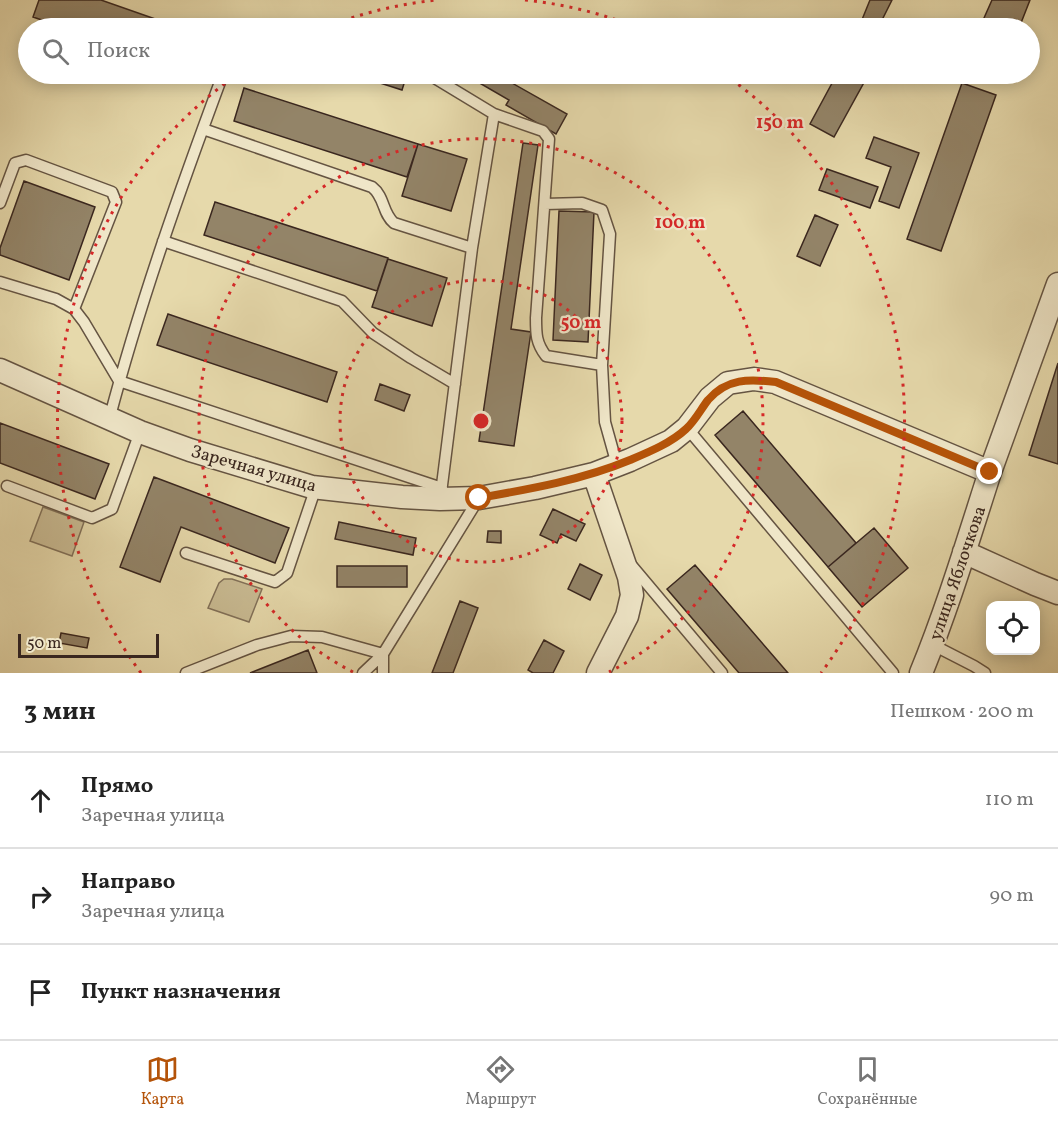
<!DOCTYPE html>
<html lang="ru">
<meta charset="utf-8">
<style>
:root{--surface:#fff;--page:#f6f6f6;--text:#222;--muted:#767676;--line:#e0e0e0;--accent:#b45309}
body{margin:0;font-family:Vollkorn,serif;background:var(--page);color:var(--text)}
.controls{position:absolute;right:18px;bottom:18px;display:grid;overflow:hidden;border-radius:12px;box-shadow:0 3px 15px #0003}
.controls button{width:54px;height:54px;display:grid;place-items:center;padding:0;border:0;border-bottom:2px solid var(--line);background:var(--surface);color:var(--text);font:30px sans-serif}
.scale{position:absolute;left:18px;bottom:15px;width:141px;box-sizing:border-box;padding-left:6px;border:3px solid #3a271f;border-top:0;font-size:16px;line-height:21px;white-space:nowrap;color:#3a271f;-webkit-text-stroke:4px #efe6c8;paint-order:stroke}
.stop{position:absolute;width:18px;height:18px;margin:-14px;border:4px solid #b45309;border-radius:50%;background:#fff}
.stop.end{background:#b45309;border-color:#fff;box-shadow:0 2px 6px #0008}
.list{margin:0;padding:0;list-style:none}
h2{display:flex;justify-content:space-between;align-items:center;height:78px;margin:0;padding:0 24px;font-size:26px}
h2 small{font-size:20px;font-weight:400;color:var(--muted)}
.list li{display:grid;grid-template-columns:39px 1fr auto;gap:18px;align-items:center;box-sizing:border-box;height:96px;padding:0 24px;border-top:2px solid var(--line)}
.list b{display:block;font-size:22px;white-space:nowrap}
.list p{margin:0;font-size:20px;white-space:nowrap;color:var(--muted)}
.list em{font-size:20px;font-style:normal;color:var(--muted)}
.icon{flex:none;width:33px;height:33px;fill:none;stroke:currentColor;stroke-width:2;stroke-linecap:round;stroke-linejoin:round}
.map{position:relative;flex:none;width:1058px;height:673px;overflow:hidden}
.search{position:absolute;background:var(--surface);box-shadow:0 3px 15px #0003;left:18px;right:18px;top:18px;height:66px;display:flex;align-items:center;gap:15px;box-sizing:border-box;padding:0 21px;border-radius:33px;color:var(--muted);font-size:22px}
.sheet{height:366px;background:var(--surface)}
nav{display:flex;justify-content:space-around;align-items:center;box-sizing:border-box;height:84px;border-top:2px solid var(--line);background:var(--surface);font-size:16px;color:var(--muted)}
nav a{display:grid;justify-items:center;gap:3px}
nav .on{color:var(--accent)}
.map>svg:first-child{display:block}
.green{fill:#c9bb93;stroke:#827159;stroke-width:1.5}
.building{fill:#938468;stroke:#3a271f;stroke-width:1.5}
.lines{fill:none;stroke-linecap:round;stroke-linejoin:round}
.lane-casing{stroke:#655442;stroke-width:13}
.street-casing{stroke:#655442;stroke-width:25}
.lane{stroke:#efe6c8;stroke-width:10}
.street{stroke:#efe6c8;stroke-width:22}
.route{stroke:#b45309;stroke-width:8}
.ring{fill:none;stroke:#d62828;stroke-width:3;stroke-dasharray:3 6}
.labels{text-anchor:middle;stroke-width:4.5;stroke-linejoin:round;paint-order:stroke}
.street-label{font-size:18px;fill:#3a271f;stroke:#efe6c8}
.centre{fill:#d62828;stroke:#efe6c8;stroke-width:3}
.ring-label{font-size:18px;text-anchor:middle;font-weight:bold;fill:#d62828;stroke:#efe6c8;stroke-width:4.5;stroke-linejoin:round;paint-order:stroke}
</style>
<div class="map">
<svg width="1058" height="673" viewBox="0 0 1058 673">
<rect width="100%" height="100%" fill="#e6d9ab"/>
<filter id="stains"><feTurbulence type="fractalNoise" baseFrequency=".00333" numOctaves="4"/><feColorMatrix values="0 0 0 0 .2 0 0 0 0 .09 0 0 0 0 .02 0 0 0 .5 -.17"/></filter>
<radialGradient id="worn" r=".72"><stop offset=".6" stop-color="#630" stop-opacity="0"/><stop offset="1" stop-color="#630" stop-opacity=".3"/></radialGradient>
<path class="green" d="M43 507 84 522 72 556 30 541Z
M224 579H232L262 589 249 622 208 608 219 583Z"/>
<path class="building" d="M39 0H101L181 28H65L33 17Z
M870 0H892L878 28H862L859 27Z
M992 0H1030L1019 28H1012L984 18Z
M352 74H407L402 90Z
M464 74H496L567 114 556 134 506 105 509 100Z
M837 74H861L867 77 834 137 810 124Z
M962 83 996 95 941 251 907 239Z
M244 88 418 144 407 177 234 121Z
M874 137 919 153 899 208 879 201 891 167 866 158Z
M523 143 538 145 511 329 531 332 514 446 479 441Z
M418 144 467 159 451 211 402 196Z
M827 169 878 187 870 208 819 190Z
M24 181 95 207 69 280 0 255V248Z
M215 202 388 258 377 291 204 235Z
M559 211 594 212 588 342 553 340Z
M815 215 838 225 820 266 797 256Z
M388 259 447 278 432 326 372 307Z
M168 314 337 372 327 402 157 345Z
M1058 363V464L1029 455Z
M380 384 410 395 404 411 375 400Z
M743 411 856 543 828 567 715 435Z
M0 423 109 464 95 499 0 463Z
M154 477 289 528 275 563 181 527 160 582 120 567Z
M553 509 585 524 576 541 561 534 557 543 540 535Z
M339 522 416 538 413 555 335 539Z
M874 528 908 568 862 607 828 567Z
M488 531H501V543L487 542Z
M580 564 602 575 590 600 568 589Z
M695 565 788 673H739L667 589Z
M337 566H407V587H337Z
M460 601 478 608 453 673H432Z
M61 633 89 638 87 648 59 643Z
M544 640 564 651 553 673H533L528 670Z
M308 650 317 673H250Z"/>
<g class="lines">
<defs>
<path id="lane" d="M249 28C264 24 277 25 292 28
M428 74 494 114 472 248 441 493
M494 114 543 131 549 139 536 318C536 334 536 343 546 356L602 365
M203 129 372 187C385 197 382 213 394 223L472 248
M0 203 15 163 26 160 112 192 116 202 74 309
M545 204 582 203 602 210 610 234 602 365 605 422 617 465
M163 241 342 301 373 333 411 358 455 384
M0 282 56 299 74 309 84 322 119 381 442 488
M109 420C140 302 181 187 223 74
M687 428 893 673
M7 486 92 518 112 509 140 432
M186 553 275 582 287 573 316 487
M632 566 722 673
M933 645 974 666 985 673
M186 673 257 645 291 636 322 637 383 654
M363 673 383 654 479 498
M383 673V654"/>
<path id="street" d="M0 370 140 432 190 450 312 487 402 497 440 499 479 498 535 488 594 474 630 460 671 441 687 428 710 398 728 383 754 379 775 382 990 472 1058 284
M594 474 629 577 632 595 627 616 598 673
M964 552 1035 584 1058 593
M921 673C948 607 968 540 990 472"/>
</defs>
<use href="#lane" class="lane-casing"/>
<use href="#street" class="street-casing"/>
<use href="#lane" class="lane"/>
<use href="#street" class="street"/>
</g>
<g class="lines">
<path class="route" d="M479 498C530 489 582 480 630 460 649 452 671 443 686 429 695 421 701 409 708 400 727 378 749 379 776 382L990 472"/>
</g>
<g class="ring">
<circle cx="481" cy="421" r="141"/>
<path d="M353 672A282 282 0 1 1 609 672"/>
<path d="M141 673A423 423 0 0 1 238 74M326 27A423 423 0 0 1 437 0M525 0A423 423 0 0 1 636 27M724 74A423 423 0 0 1 821 673"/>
</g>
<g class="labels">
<g class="street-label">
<text transform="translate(254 468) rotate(16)" y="6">Заречная улица</text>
<text transform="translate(957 573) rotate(-71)" y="6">улица Яблочкова</text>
</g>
</g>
<circle cx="481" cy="421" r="9" class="centre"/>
<g class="ring-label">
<text x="780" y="128">150 m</text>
<text x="680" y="228">100 m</text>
<text x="581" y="328">50 m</text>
</g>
<rect width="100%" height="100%" filter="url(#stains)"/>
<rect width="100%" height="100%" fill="url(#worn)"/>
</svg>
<div class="controls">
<button><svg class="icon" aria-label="locate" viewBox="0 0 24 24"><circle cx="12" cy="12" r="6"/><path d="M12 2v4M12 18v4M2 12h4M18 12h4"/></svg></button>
</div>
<div class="scale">50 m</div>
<div class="stop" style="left:479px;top:498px"></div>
<div class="stop end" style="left:990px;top:472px"></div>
<div class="search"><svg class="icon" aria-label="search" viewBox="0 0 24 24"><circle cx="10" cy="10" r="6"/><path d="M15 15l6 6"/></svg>Поиск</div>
</div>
<section class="sheet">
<h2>3 мин<small>Пешком · 200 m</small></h2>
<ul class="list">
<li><svg class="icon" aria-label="ahead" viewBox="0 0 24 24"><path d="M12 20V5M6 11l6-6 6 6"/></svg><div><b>Прямо</b><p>Заречная улица</p></div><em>110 m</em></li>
<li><svg class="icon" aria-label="right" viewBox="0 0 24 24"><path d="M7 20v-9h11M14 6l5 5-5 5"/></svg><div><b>Направо</b><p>Заречная улица</p></div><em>90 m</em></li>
<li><svg class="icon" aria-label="arrive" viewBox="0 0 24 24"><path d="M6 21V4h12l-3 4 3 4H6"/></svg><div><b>Пункт назначения</b></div></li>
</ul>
</section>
<nav>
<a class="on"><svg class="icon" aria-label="map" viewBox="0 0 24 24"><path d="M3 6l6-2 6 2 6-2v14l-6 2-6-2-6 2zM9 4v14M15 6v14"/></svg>Карта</a>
<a><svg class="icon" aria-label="directions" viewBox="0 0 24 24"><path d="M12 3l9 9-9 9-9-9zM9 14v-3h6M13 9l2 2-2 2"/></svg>Маршрут</a>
<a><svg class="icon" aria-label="saved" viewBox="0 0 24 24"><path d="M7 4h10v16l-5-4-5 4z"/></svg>Сохранённые</a>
</nav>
